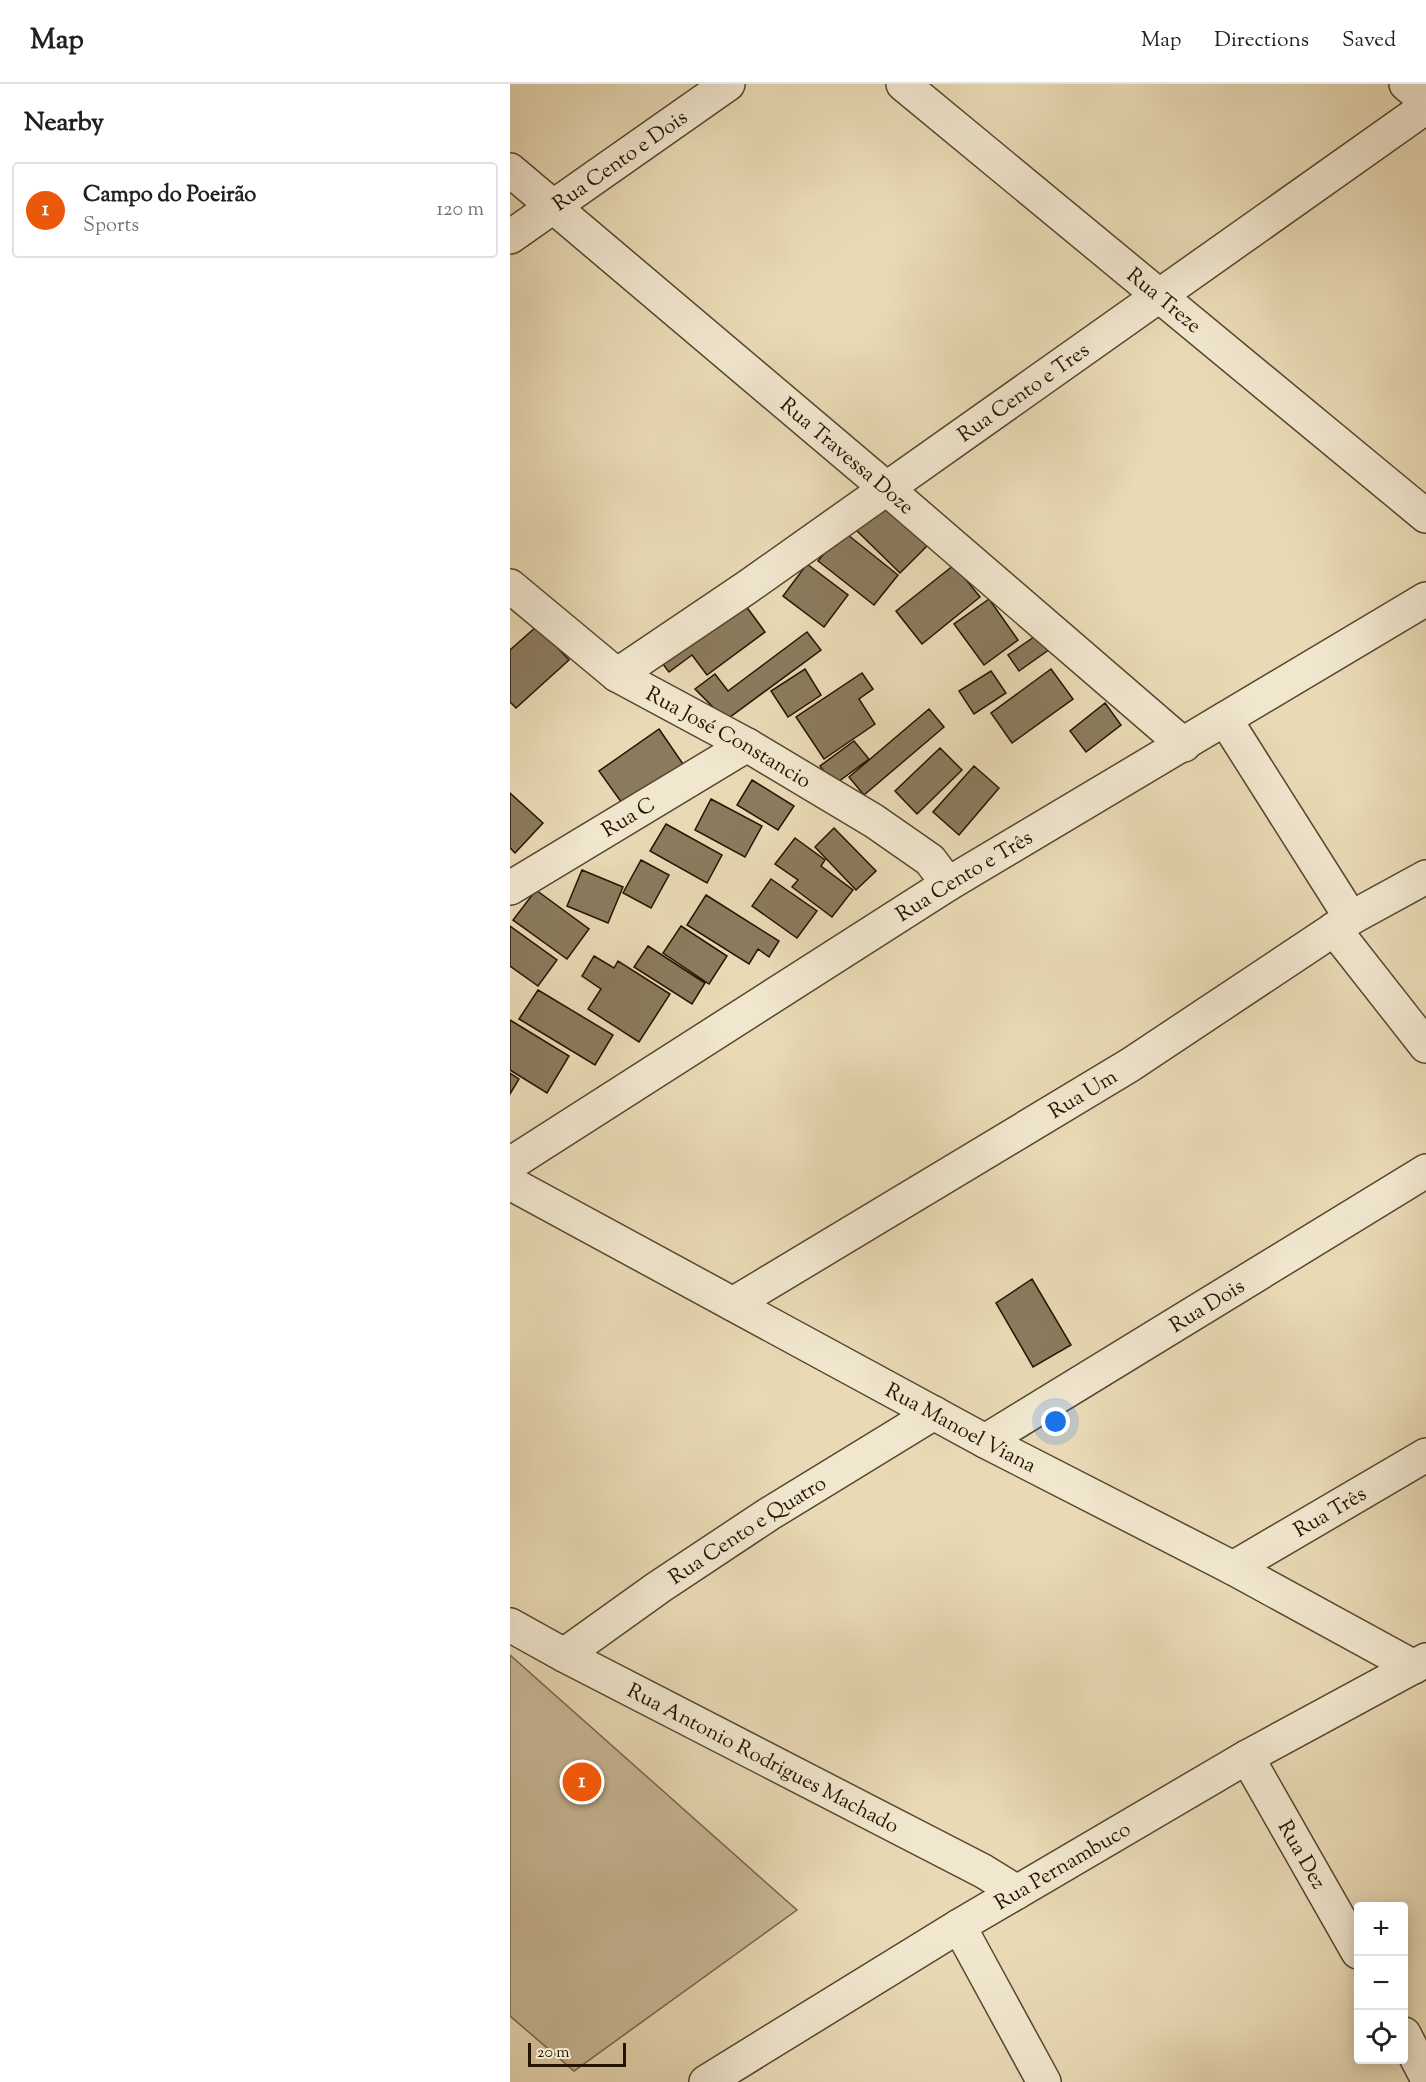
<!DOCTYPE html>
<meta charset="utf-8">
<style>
:root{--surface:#fff;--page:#f6f6f6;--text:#202124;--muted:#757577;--line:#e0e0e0;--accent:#ea580c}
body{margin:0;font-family:"Sorts Mill Goudy",serif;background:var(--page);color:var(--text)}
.controls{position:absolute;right:18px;bottom:18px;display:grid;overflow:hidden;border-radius:6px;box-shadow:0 3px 15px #0003}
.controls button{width:54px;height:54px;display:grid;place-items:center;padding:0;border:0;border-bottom:2px solid var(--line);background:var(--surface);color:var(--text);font:30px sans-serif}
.scale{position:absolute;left:18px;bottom:15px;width:98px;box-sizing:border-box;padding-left:6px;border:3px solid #251400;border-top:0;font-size:16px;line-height:21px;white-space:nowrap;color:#251400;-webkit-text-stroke:4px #f1e7cf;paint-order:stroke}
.you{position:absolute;left:546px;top:1338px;width:21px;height:21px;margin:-15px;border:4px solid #fff;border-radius:50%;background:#1a73e8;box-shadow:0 0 0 9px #1a73e833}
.badge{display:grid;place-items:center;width:39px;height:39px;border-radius:50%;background:var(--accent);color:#fff;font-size:20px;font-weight:700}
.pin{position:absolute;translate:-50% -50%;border:3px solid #fff;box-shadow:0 2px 6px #0006}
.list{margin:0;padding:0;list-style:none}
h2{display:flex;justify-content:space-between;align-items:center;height:78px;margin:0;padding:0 24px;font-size:26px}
h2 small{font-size:20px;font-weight:400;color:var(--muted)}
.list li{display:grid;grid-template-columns:39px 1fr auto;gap:18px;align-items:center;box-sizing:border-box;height:96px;margin:0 12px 12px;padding:0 12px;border:2px solid var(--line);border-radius:6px}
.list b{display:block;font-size:22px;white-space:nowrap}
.list p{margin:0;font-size:20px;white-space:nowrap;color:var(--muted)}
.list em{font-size:20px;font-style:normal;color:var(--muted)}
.icon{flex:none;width:33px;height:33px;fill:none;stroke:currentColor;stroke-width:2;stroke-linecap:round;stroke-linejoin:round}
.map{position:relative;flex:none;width:916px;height:1998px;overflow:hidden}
header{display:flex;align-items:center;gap:36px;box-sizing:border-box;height:84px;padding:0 30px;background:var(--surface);border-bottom:2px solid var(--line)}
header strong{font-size:28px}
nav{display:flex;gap:33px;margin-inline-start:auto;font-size:21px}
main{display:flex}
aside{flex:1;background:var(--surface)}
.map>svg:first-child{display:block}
.garden{fill:#c8b896;stroke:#76664b;stroke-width:1.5}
.building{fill:#8b7b5e;stroke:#251400;stroke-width:1.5}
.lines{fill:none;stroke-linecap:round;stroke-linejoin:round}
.minor-casing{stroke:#56462d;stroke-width:36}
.minor{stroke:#f1e7cf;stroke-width:33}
.labels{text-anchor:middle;stroke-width:4.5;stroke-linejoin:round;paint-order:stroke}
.street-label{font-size:21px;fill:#251400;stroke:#f1e7cf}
</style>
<header>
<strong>Map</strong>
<nav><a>Map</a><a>Directions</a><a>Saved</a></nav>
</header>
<main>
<aside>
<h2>Nearby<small></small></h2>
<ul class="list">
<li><span class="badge">1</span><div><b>Campo do Poeirão</b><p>Sports</p></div><em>120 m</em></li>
</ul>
</aside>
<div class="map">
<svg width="916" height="1998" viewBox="0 0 916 1998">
<rect width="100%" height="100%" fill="#e9dab5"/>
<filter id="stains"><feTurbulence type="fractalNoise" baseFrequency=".00333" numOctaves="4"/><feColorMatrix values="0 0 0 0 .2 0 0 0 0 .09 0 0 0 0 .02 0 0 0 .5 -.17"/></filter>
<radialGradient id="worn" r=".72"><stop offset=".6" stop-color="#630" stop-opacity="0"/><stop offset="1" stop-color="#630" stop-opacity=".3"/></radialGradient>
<path class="garden" d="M0 1571 287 1826 64 1987 0 1932Z"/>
<path class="building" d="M376 413 421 458 390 489 345 445Z
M333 447 388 491 364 521 308 477Z
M297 480 338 511 314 543 273 512Z
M444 481 470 513 412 560 386 527Z
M230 514 255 548 197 591 182 571 159 588 148 574Z
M479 515 508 556 474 581 444 540Z
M27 542 59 576 6 624 0 618V566Z
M537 544 547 560 509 587 498 571Z
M297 548 311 566 216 636 185 605 205 590 218 607Z
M295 585 311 611 278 633 261 607Z
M541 585 563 615 502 659 481 629Z
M481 587 496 609 464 630 449 607Z
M352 589 363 605 349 615 365 640 314 675 286 633Z
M595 619 611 641 576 668 560 647Z
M419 625 434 643 354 711 339 693Z
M149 645 173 680 114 722 89 687Z
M344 657 359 675 324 701 310 682Z
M430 664 452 686 407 730 385 707Z
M464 682 489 704 449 751 423 728Z
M242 696 284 722 268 746 227 721Z
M0 709 33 739 5 769 0 764Z
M201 715 252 742 235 773 185 746Z
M156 740 212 771 197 799 140 767Z
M324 744 366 787 346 806 305 763Z
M285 754 315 776 311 782 343 806 322 833 282 803 288 796 265 780Z
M131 776 159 791 141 824 113 809Z
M72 786 113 803 98 839 57 822Z
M261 795 307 827 287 854 242 822Z
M26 806 79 845 57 875 3 836Z
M196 811 269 857 259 873 248 865 239 880 177 841Z
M0 842 47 876 28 902 0 882Z
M171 842 217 872 199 900 153 869Z
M138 862 195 899 182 920 124 883Z
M84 872 104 884 108 877 160 910 129 958 78 925 91 905 72 892Z
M28 906 103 951 85 981 9 935Z
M0 936 59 972 37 1009 0 986Z
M0 989 9 995 0 1010Z
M522 1195 561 1261 523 1283 486 1219Z"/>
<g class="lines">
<defs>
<g id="minor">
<path id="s1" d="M393 0 916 432"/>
<path d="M896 0 916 17"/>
<path id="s2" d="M0 86 376 404 674 661"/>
<path id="s3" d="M0 153 218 0"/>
<path id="s4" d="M0 502 107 591 237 661 364 737 420 776 438 800"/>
<path id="s5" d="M107 591 236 504 916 23"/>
<path d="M715 635 841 834"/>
<path id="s6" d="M0 804 237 661"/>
<path d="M824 845 916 962"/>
<path id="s7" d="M0 1080 438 800 916 515"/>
<path id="s8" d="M0 1099 475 1357 723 1484 904 1583"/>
<path id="s9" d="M223 1220 620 981 841 834 916 793"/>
<path id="s10" d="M475 1357 916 1087"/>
<path id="s11" d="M723 1484 916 1371"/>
<path id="s12" d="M0 1541 54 1571 473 1787 507 1808"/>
<path id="s13" d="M54 1571 149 1503 259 1430 424 1329"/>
<path id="s14" d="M737 1673 848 1868"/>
<path d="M449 1842 534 1998"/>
<path d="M894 1950 916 1992"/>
<path id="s15" d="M196 1998 449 1842 737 1673 916 1576"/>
</g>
</defs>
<use href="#minor" class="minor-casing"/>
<use href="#minor" class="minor"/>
</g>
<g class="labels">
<g class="street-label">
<text dy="7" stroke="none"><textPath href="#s3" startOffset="134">Rua Cento e Dois</textPath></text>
<text dy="7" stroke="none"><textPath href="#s1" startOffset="339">Rua Treze</textPath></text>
<text dy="7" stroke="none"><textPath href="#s5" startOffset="495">Rua Cento e Tres</textPath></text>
<text dy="7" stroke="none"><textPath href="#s2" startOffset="442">Rua Travessa Doze</textPath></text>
<text dy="7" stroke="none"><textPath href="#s4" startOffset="267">Rua José Constancio</textPath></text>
<text dy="7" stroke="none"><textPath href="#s6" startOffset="138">Rua C</textPath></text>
<text dy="7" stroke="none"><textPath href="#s7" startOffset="538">Rua Cento e Três</textPath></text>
<text dy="7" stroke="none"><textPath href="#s9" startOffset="408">Rua Um</textPath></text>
<text dy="7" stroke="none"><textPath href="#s10" startOffset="260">Rua Dois</textPath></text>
<text dy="7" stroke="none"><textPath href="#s8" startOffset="513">Rua Manoel Viana</textPath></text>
<text dy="7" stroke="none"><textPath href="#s11" startOffset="112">Rua Três</textPath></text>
<text dy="7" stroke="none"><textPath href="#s13" startOffset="222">Rua Cento e Quatro</textPath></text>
<text dy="7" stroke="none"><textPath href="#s12" startOffset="286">Rua Antonio Rodrigues Machado</textPath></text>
<text dy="7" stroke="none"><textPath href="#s14" startOffset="112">Rua Dez</textPath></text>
<text dy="7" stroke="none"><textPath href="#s15" startOffset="417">Rua Pernambuco</textPath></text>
</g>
</g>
<rect width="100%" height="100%" filter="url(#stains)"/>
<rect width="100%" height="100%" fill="url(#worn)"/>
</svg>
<div class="controls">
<button>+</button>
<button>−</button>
<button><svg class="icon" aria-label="locate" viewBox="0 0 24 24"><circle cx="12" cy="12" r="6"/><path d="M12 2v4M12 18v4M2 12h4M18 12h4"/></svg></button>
</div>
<div class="scale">20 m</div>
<div class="you"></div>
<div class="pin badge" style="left:72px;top:1698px">1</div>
</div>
</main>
